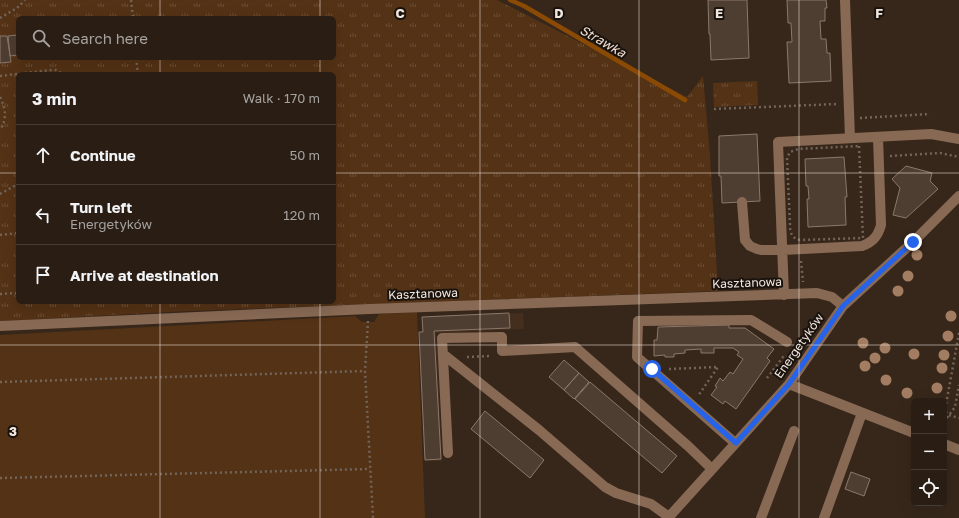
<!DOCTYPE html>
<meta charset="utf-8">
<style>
:root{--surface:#291d14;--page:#352a22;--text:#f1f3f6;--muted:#a5a2a0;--line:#453b34}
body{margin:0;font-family:"Golos Text",sans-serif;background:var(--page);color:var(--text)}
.controls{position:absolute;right:12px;bottom:12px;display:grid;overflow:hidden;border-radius:6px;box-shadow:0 4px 16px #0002}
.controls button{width:36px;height:36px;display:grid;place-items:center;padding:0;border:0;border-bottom:1px solid var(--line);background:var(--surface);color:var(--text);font:20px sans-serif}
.stop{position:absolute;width:12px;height:12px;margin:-9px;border:3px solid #2563eb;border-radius:50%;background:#fff}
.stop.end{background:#2563eb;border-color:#fff;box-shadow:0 1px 4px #0008}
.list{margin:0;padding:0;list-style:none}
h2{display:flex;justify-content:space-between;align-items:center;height:52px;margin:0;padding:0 16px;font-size:17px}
h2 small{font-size:13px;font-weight:400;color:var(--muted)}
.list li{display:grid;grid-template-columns:26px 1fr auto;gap:12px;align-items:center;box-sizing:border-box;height:60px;padding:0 16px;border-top:1px solid var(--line)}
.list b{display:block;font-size:15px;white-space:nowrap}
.list p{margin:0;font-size:13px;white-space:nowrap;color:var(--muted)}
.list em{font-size:13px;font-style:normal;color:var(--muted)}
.icon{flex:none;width:22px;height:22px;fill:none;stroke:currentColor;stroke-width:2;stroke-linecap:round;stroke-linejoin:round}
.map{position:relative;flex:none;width:959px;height:518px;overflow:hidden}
.search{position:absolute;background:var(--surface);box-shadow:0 4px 16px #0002;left:16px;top:16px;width:320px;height:44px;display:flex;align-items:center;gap:10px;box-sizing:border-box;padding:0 14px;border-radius:6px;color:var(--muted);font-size:15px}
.panel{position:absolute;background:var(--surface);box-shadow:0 4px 16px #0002;left:16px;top:72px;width:320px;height:232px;border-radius:6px}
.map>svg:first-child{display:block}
.built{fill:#442f1f}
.grass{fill:url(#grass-tufts);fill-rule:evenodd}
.garden{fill:#543215}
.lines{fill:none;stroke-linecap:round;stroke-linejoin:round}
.stream{stroke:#8b4a04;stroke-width:4.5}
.building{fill:#4e3d31;stroke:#8b786a}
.path{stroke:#726459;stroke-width:2.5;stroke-dasharray:2 3;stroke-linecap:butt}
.minor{stroke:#886a54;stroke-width:10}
.tree{fill:#a37d61}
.route{stroke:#2563eb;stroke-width:5}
.grid{fill:none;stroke:#f3e8e0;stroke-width:1;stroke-opacity:0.55}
.labels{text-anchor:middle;stroke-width:4;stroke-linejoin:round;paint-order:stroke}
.street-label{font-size:12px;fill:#f3e8e0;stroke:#19120d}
.water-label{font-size:13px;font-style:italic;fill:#f1ddcf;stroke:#19120d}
.grid-label{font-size:13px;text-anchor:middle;font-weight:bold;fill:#f3e8e0;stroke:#19120d;stroke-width:4;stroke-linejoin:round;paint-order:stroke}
</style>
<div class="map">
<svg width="959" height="518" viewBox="0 0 959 518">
<defs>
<pattern id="grass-tufts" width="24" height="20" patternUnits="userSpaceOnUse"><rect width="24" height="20" fill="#543215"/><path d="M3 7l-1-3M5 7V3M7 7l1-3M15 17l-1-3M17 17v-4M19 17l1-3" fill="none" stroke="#6d5037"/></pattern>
</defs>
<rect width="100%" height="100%" fill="#37271b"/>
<path class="built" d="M523 313 524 329 436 333 442 461H426L420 334 423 333 422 318Z"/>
<path class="grass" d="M0 0H497L687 97 703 76 710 155 718 291 189 311 0 321ZM18 18H334V58H18ZM18 74H334V302H18Z
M757 81 758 105 714 107 713 83Z"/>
<path class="garden" d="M14 236 16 253 2 255 0 237Z
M417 312 425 518H0V335L355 316 362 322H374L379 314Z"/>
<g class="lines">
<path class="stream" d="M510 0 524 6 685 100"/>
</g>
<path class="building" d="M708 0H747L749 58 711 60 710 34H709Z
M787 0H826L827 8H825V21H820L821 39H826L827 53H830L831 81 789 83 787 42H792L791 23H788Z
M18 35V55L10 56 8 36Z
M0 36H7L11 62 0 63Z
M757 134 760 201 722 203 721 176H719V136Z
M844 157 847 197H845L846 225 808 227 807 199H809L808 186H806L805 159Z
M906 166 932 173 930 181 938 189 906 218 893 215 900 188 892 179Z
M509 313 510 328 434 331 441 459 425 460 419 332H423L422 317Z
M729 325V328H745L774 349 767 358 770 361 736 409 725 401 723 404 711 395 717 387 715 386 720 378 723 381 730 372 733 374 743 359 737 355 739 352 733 348H714V353H701V349L685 350V353L674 354V357H665V355L654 356V340H657L658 327Z
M564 360 579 373 564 390 549 377Z
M579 373 589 382 574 399 564 390Z
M590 382 677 456 662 473 575 399Z
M485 411 544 460 530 478 471 429Z
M851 472 870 479 864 496 845 489Z"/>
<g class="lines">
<path class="path" d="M131 0 133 18
M0 18 17 8 25 0
M136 58 138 74
M0 76 51 70H56L63 74
M0 97C6 109 7 119 0 130
M714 109 838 104
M860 118 930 114
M859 146 863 238 800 240C791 238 790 232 790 224L787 158 790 152 798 149Z
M890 156 940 153 959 157
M0 194 18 184
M0 235 18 233
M801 261 803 282
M0 294 18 293
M368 321 365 371 373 518
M959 333 945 410 948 415 959 418
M467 357 491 356
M669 369 718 367 698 396
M767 378 783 357 794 356
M0 382 365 371
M944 422 955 407 959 385
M0 478 370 469"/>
<path class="minor" d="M845 0 850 138
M742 202 745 240 750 246 757 249 761 250H783L862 246C873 242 878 236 881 225L878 137
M784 295 778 142 931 134 959 139
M0 326 369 309 817 293 832 297 843 306
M443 354 539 430 605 487 616 493 651 504 669 517
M789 384 914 433
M735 443 637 357 638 321 751 320 787 342
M944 444 959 450
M448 453 442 338 502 337V351L575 347 688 446 712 469
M668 518 789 384 843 306 913 242 959 196
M761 518 794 431
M824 518 862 413"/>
</g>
<g class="tree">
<circle cx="917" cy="255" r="5.5"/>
<circle cx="908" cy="276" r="5.5"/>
<circle cx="898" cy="291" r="5.5"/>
<circle cx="951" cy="316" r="5.5"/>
<circle cx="948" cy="336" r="5.5"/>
<circle cx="863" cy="343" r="5.5"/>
<circle cx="885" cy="348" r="5.5"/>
<circle cx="914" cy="354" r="5.5"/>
<circle cx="944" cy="355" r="5.5"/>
<circle cx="875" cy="358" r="5.5"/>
<circle cx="865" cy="366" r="5.5"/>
<circle cx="942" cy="368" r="5.5"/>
<circle cx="886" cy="380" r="5.5"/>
<circle cx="937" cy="388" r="5.5"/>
<circle cx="907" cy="393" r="5.5"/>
</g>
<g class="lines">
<path class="route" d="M652 369 736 443 789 384 843 306 913 242"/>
</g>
<path class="grid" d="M160 0V18M320 0V18M480 0V518M639 0V518M799 0V518M160 58V74M320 58V74M0 173H18M334 173H959M160 302V518M320 302V518M0 345H959"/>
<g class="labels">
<g class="street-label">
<text transform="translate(747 283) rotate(-2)" y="4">Kasztanowa</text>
<text transform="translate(423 294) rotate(-2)" y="4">Kasztanowa</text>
<text transform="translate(799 346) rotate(-55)" y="4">Energetyków</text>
</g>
<g class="water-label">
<text transform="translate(603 41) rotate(30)" y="5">Strawka</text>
</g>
</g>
<g class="grid-label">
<text x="400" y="18">C</text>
<text x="559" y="18">D</text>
<text x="719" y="18">E</text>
<text x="879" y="18">F</text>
<text x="13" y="436">3</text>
</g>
</svg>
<div class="controls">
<button>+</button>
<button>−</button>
<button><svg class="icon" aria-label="locate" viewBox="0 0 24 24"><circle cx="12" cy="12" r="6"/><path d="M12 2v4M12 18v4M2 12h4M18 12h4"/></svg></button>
</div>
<div class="stop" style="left:652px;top:369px"></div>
<div class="stop end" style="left:913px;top:242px"></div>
<div class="search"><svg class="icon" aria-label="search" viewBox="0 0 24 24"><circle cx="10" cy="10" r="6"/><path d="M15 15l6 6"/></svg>Search here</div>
<section class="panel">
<h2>3 min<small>Walk · 170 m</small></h2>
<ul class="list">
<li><svg class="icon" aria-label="ahead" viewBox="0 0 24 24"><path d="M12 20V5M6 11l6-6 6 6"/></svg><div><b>Continue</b></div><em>50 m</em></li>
<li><svg class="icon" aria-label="left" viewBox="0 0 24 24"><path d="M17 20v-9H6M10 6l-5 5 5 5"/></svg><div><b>Turn left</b><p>Energetyków</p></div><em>120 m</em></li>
<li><svg class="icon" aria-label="arrive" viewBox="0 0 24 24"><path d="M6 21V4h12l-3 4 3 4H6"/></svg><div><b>Arrive at destination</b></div></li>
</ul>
</section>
</div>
